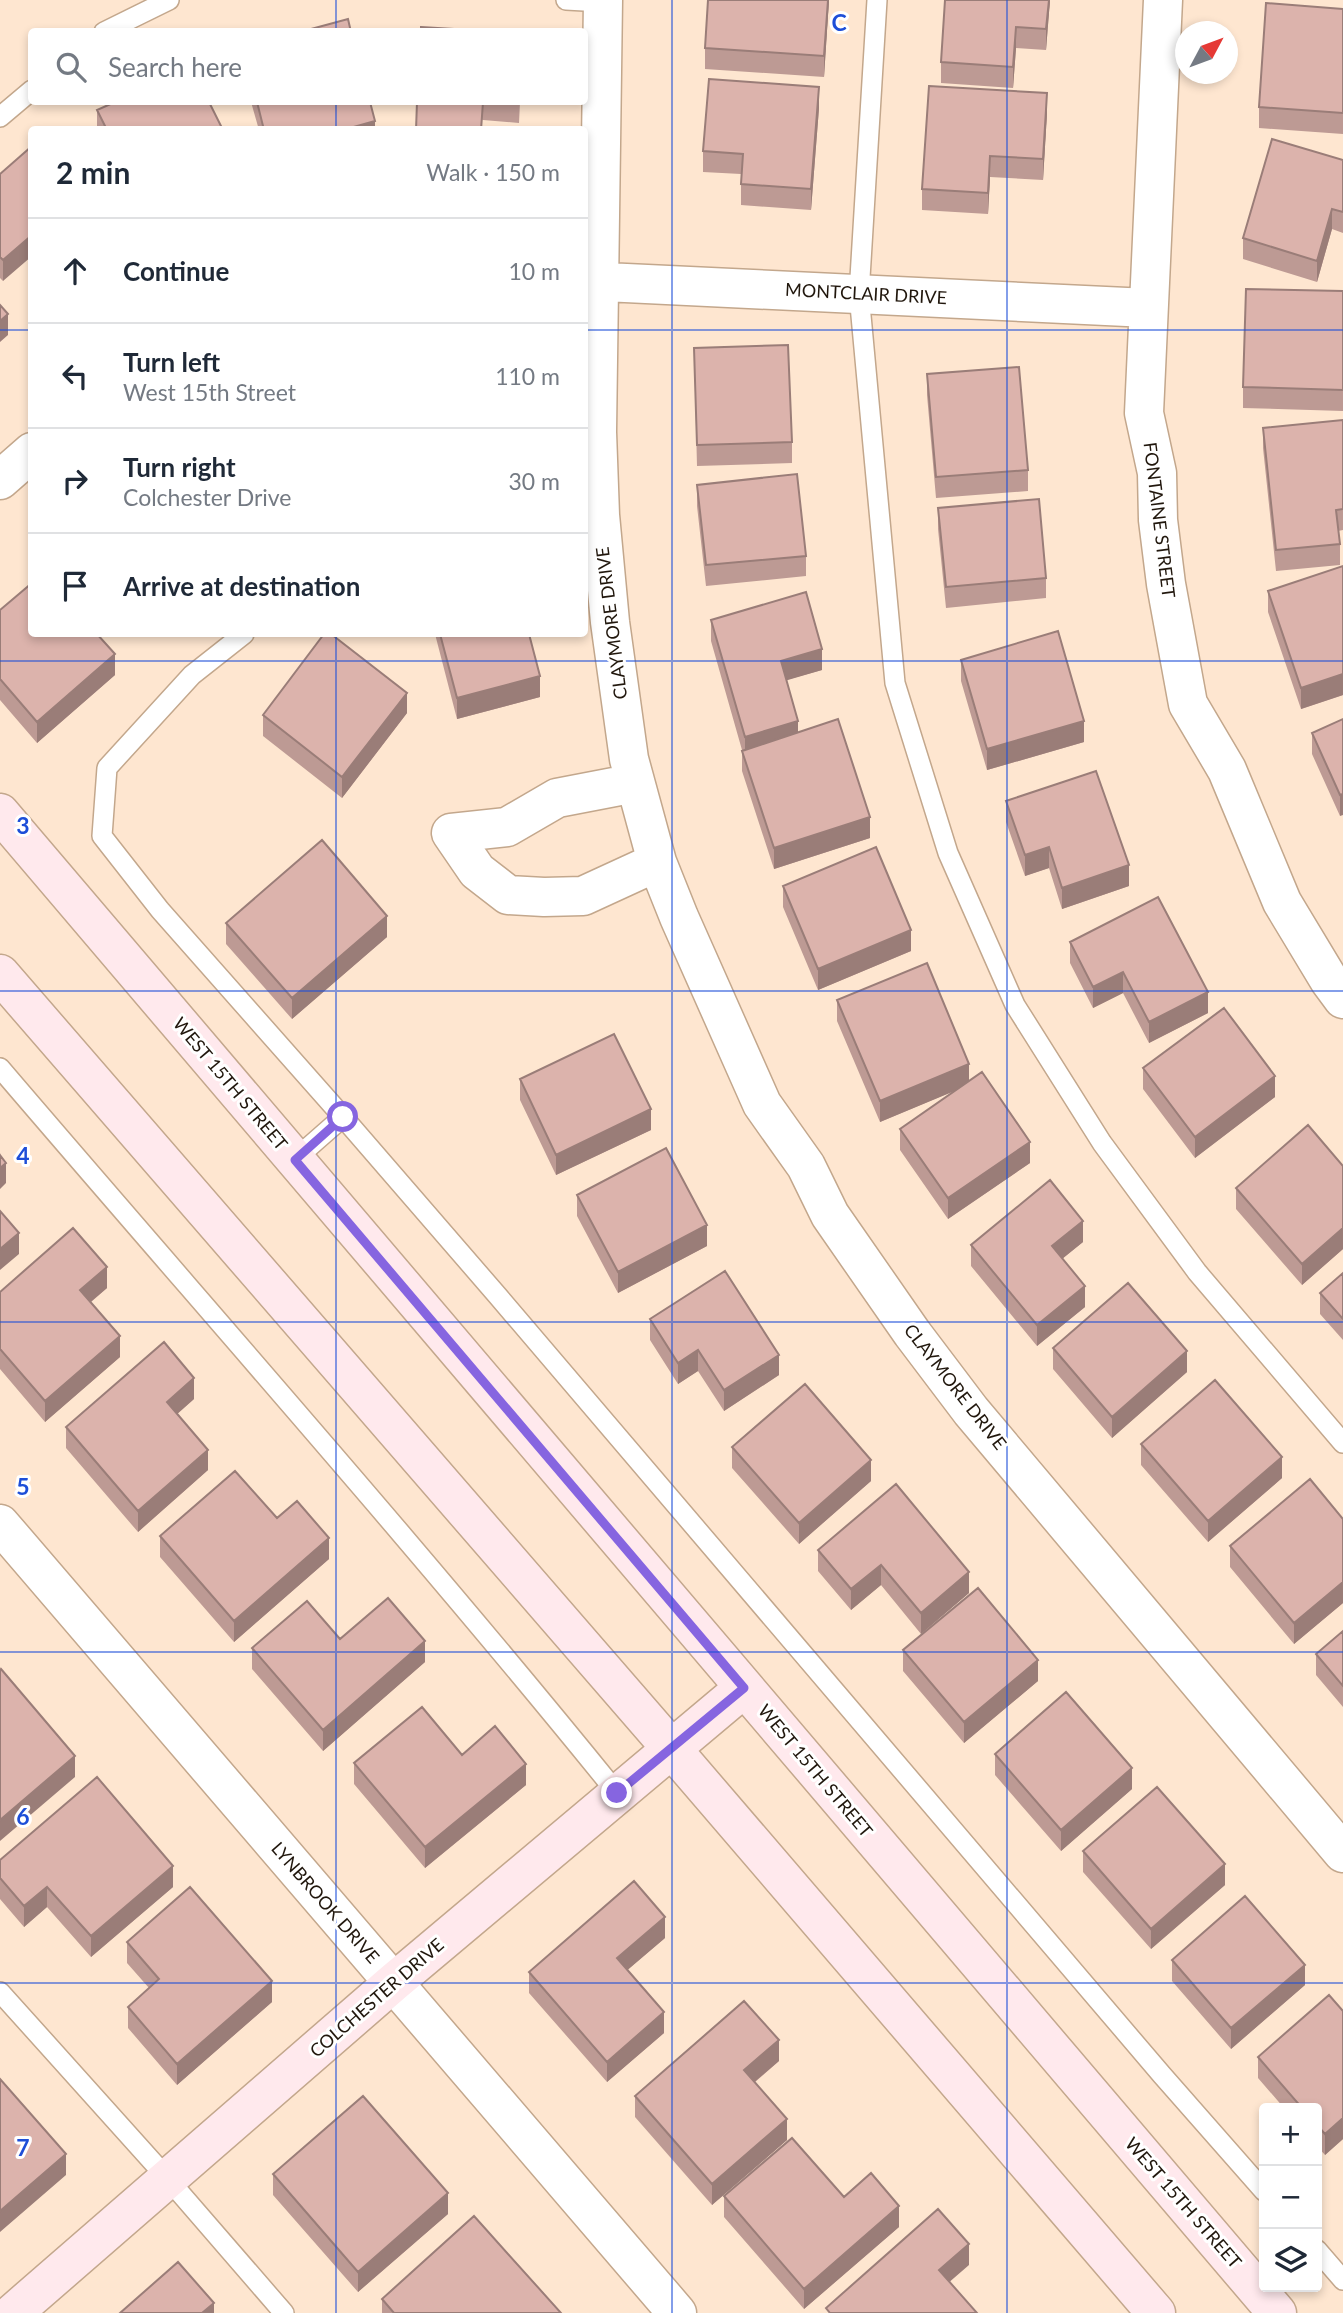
<!DOCTYPE html>
<meta charset="utf-8">
<style>
:root{--surface:#fff;--page:#f6f6f7;--text:#1f2937;--muted:#747a83;--line:#e0e1e3}
body{margin:0;font-family:Lato,sans-serif;background:var(--page);color:var(--text)}
.controls{position:absolute;right:21px;bottom:21px;display:grid;overflow:hidden;border-radius:7px;box-shadow:0 4px 10px #0003}
.controls button{width:63px;height:63px;display:grid;place-items:center;padding:0;border:0;border-bottom:2px solid var(--line);background:var(--surface);color:var(--text);font:35px sans-serif}
.compass{position:absolute;left:1175px;top:21px;width:63px;height:63px;border-radius:50%;background:var(--surface);box-shadow:0 4px 10px #0003;rotate:49deg}
.stop{position:absolute;width:21px;height:21px;margin:-16px;border:5px solid #8665e0;border-radius:50%;background:#fff}
.stop.end{background:#8665e0;border-color:#fff;box-shadow:0 2px 7px #0008}
.list{margin:0;padding:0;list-style:none}
h2{display:flex;justify-content:space-between;align-items:center;height:91px;margin:0;padding:0 28px;font-size:30px}
h2 small{font-size:23px;font-weight:400;color:var(--muted)}
.list li{display:grid;grid-template-columns:46px 1fr auto;gap:21px;align-items:center;box-sizing:border-box;height:105px;padding:0 28px;border-top:2px solid var(--line)}
.list b{display:block;font-size:26px;white-space:nowrap}
.list p{margin:0;font-size:23px;white-space:nowrap;color:var(--muted)}
.list em{font-size:23px;font-style:normal;color:var(--muted)}
.icon{flex:none;width:38px;height:38px;fill:none;stroke:currentColor;stroke-width:2;stroke-linecap:round;stroke-linejoin:round}
.map{position:relative;flex:none;width:1343px;height:2313px;overflow:hidden}
.search{position:absolute;background:var(--surface);box-shadow:0 4px 10px #0003;left:28px;top:28px;width:560px;height:77px;display:flex;align-items:center;gap:18px;box-sizing:border-box;padding:0 24px;border-radius:7px;color:var(--muted);font-size:26px}
.panel{position:absolute;background:var(--surface);box-shadow:0 4px 10px #0003;left:28px;top:126px;width:560px;height:511px;border-radius:7px}
.map>svg:first-child{display:block}
.lines{fill:none;stroke-linecap:round;stroke-linejoin:round}
.lane-casing{stroke:#c3a78c;stroke-width:22}
.street-casing{stroke:#c3a78c;stroke-width:41}
.secondary-casing{stroke:#c3a78c;stroke-width:41}
.lane{stroke:#fff;stroke-width:19}
.street{stroke:#fff;stroke-width:38}
.secondary{stroke:#ffe9ed;stroke-width:38}
.wall{fill:#bd9a94}
.shaded-wall{fill:#9a7d78}
.building{fill:#dcb3ac;stroke:#9a7d78;stroke-width:2}
.route{stroke:#8665e0;stroke-width:9}
.grid{fill:none;stroke:#1d4ed8;stroke-width:2;stroke-opacity:0.55}
.labels{text-anchor:middle;stroke-width:6;stroke-linejoin:round;paint-order:stroke}
.street-label{font-size:18px;fill:#21170d;stroke:#fff}
.grid-label{font-size:23px;text-anchor:middle;font-weight:bold;fill:#1d4ed8;stroke:#fff;stroke-width:6;stroke-linejoin:round;paint-order:stroke}
</style>
<div class="map">
<svg width="1343" height="2313" viewBox="0 0 1343 2313">
<rect width="100%" height="100%" fill="#fee6d0"/>
<g class="lines">
<defs>
<path id="lane" d="M566 0 602 2
M877 0 859 294 895 683 948 853 1015 1005 1102 1143 1197 1272 1343 1443
M104 32 169 0
M0 117 32 90
M244 634 192 675 107 768 102 836 160 910 343 1117 294 1160
M0 1068C206 1309 417 1546 617 1793
M343 1117 497 1295 1162 2075 1264 2191
M0 1992 168 2179 284 2313
M1317 2250 1343 2280"/>
<path id="street" d="M603 0 597 432 600 515 610 622 629 759 657 862 679 917 762 1104 806 1166 830 1215 912 1333 971 1411 1343 1853
M1163 0 1144 413 1157 473 1158 520 1166 584 1188 704 1227 770 1282 902 1329 980 1343 999
M584 281 1148 308
M0 480 32 452
M635 783 557 798 507 827 451 833 477 871 508 895 544 897 583 896 657 862
M0 1524 677 2313"/>
<path id="secondary" d="M0 813 1277 2313
M0 974 671 1748 1156 2313
M13 2313 394 1982 744 1688"/>
</defs>
<use href="#lane" class="lane-casing"/>
<use href="#street" class="street-casing"/>
<use href="#secondary" class="secondary-casing"/>
<use href="#lane" class="lane"/>
<use href="#street" class="street"/>
<use href="#secondary" class="secondary"/>
</g>
<path class="wall" d="M708 0H829L824 77 705 69V48Z
M1050 0 1046 50 1016 48 1013 88 941 83V62Z
M1343 9V134L1259 128V107Z
M251 102H370L375 130H259Z
M417 102H520L519 123 483 120Z
M819 108 811 210 741 205V174L703 172V151Z
M97 110 223 130H97Z
M1047 113 1043 180 990 177 988 214 922 210V189Z
M32 146 3 281 0 278V174Z
M1343 160V233L1332 229 1317 282 1243 259V238Z
M1343 291V411L1243 408V387Z
M694 348 792 442V463L697 466Z
M927 374 1028 470V491L936 498 927 395Z
M1343 420V530L1338 531 1340 544V565L1276 571 1263 448V428Z
M697 485 806 556V576L706 586 697 506Z
M938 508 1046 578V598L946 608 938 529Z
M1343 566V695L1301 709 1268 612V591Z
M0 610 115 675 37 743 0 700Z
M711 620 822 670 786 680 798 732 870 838 774 869 742 771V750L711 641Z
M435 634H529L540 697 457 719Z
M961 660 1084 742 987 770 961 681Z
M407 713 342 798 263 736V715Z
M1343 719 1340 816 1312 754V733Z
M1006 801 1129 886 1062 909 1049 868 1025 876 1006 822Z
M783 886 911 951 818 990 783 907Z
M226 923 387 937 292 1019 226 944Z
M1070 942 1208 1013 1149 1043 1123 993 1093 1008 1070 963Z
M837 1000 969 1081 1030 1163 948 1219 900 1150V1129L956 1090 880 1122 837 1021Z
M1143 1068 1275 1097 1195 1158 1143 1089Z
M520 1079 651 1130 556 1175 520 1100Z
M1343 1166V1249L1302 1285 1236 1209V1188Z
M577 1195 707 1246 618 1293 577 1216Z
M1083 1242 1062 1259 1085 1307 1037 1346 971 1266V1245Z
M1343 1273V1340L1320 1314V1293Z
M107 1288 91 1302 120 1357 45 1422 0 1369V1292Z
M650 1319 779 1375 724 1411 698 1371 678 1384 650 1340Z
M1053 1348 1187 1372 1112 1438 1053 1369Z
M194 1399 177 1414 208 1470 138 1532 66 1448V1427Z
M1141 1444 1282 1478 1208 1542 1141 1465Z
M732 1447 871 1481 799 1544 732 1468Z
M896 1484 969 1593 921 1634 881 1585 851 1610 818 1571V1550Z
M1343 1519V1603L1294 1644 1230 1567V1546Z
M160 1536 329 1559 234 1642 160 1557Z
M1343 1631V1707L1316 1675V1654Z
M340 1639 425 1662 323 1751 252 1669V1648Z
M903 1650 1038 1681 964 1743 903 1671Z
M995 1754 1132 1789 1061 1851 995 1775Z
M462 1755 526 1785 425 1868 354 1784V1763Z
M1083 1851 1225 1885 1151 1949 1083 1872Z
M0 1860 173 1887 91 1957 47 1907 24 1927 0 1899Z
M665 1938 627 1970 664 2033 607 2082 529 1993V1972Z
M127 1942 272 2002 177 2085 128 2028V2007L149 1988 127 1963Z
M1172 1960 1305 1985 1231 2049 1172 1981Z
M1343 2011V2139L1325 2155 1317 2146V2108H1284L1258 2078V2057Z
M779 2061 755 2082 787 2140 712 2205 635 2117V2096Z
M273 2174 448 2214 358 2292 273 2195Z
M724 2196 844 2197 899 2227 804 2309 724 2217Z
M382 2299 561 2313H382Z"/>
<path class="shaded-wall" d="M828 0H829L824 77V56Z
M1049 0H1050L1046 50V29Z
M1016 27V48L1013 88V67Z
M819 87V108L811 210V189Z
M1047 93V113L1043 180V159Z
M375 121V130H343Z
M990 156V177L988 214V193Z
M1332 209V229L1317 282V261Z
M32 235V256L3 281V260Z
M8 314V335L0 342V321Z
M822 649V670L781 682V661Z
M115 654V675L37 743V722Z
M1343 674V695L1301 709V688Z
M540 676V697L457 719V698Z
M407 693V713L342 798V777Z
M798 721V742L745 757V737Z
M1084 721V742L987 770V749Z
M1343 794V815L1340 816V795Z
M870 817V838L774 869V848Z
M1049 847V868L1025 876V855Z
M1129 865V886L1062 909V888Z
M387 916V937L292 1019V998Z
M911 930V951L818 990V969Z
M1123 972V993L1093 1008V987Z
M1208 992V1013L1149 1043V1022Z
M969 1064V1085L880 1122V1101Z
M1275 1076V1097L1195 1158V1137Z
M651 1109V1130L556 1175V1155Z
M1030 1142V1163L948 1219V1198Z
M6 1163V1183L0 1189V1168Z
M1083 1221V1242L1052 1267V1246Z
M707 1225V1246L618 1293V1272Z
M1343 1228V1249L1302 1285V1264Z
M19 1233V1254L0 1270V1249Z
M107 1267V1288L80 1311V1290Z
M1085 1286V1307L1037 1346V1325Z
M120 1336V1357L45 1422V1401Z
M698 1350V1371L678 1384V1363Z
M1187 1351V1372L1112 1438V1417Z
M779 1355V1375L724 1411V1390Z
M194 1378V1399L167 1423V1402Z
M208 1450V1470L138 1532V1511Z
M1282 1457V1478L1208 1542V1521Z
M871 1460V1481L799 1544V1523Z
M329 1538V1559L234 1642V1621Z
M881 1565V1585L851 1610V1589Z
M969 1572V1593L921 1634V1613Z
M1343 1582V1603L1294 1644V1623Z
M425 1641V1662L323 1751V1730Z
M1038 1660V1681L964 1743V1722Z
M75 1756V1777L0 1841V1820Z
M526 1764V1785L425 1868V1847Z
M1132 1768V1789L1061 1851V1830Z
M1225 1864V1885L1151 1949V1929Z
M173 1866V1887L91 1957V1936Z
M47 1887V1907L24 1927V1906Z
M665 1917V1938L617 1979V1958Z
M1305 1965V1985L1231 2049V2028Z
M272 1981V2002L177 2085V2064Z
M664 2012V2033L607 2082V2062Z
M779 2040V2061L744 2091V2070Z
M1343 2118V2139L1325 2155V2134Z
M787 2119V2140L712 2205V2184Z
M66 2154V2175L0 2232V2211Z
M448 2193V2214L358 2292V2272Z
M899 2206V2227L804 2309V2289Z
M969 2244V2265L939 2291V2270Z
M214 2303V2313H202Z"/>
<path class="building" d="M708 0H828L824 56 705 48Z
M945 0H1049L1046 29 1016 27 1013 67 941 62Z
M1266 3 1343 9V113L1259 107Z
M348 19 351 32H300Z
M421 27 504 32H421Z
M709 79 819 87 811 189 741 184 743 154 703 151Z
M929 86 1047 93 1043 159 990 156 988 193 922 189Z
M115 102H209L223 130H107L97 110Z
M257 102H370L375 121 343 130H264Z
M417 102H483L481 130H416Z
M1272 139 1343 160V212L1332 209 1317 261 1243 238Z
M32 146V235L3 260 0 257V174Z
M1246 289 1343 291V390L1243 387Z
M0 305 8 314 0 321Z
M788 345 792 442 697 445 694 348Z
M1019 367 1028 470 936 477 927 374Z
M1343 420V509L1336 510 1340 544 1276 550 1263 428Z
M797 474 806 556 706 565 697 485Z
M1039 499 1046 578 946 587 938 508Z
M1343 566V674L1301 688 1268 591Z
M32 583V634H97L115 654 37 722 0 679V610Z
M806 592 822 649 781 661 798 721 745 737 711 620Z
M1058 631 1084 721 987 749 961 660Z
M324 634H331L407 693 342 777 263 715Z
M440 634H529L540 676 457 698Z
M838 719 870 817 774 848 742 751Z
M1343 719V794L1340 795 1312 733Z
M1096 771 1129 865 1062 888 1049 847 1025 855 1006 801Z
M322 840 387 916 292 998 226 923Z
M876 847 911 930 818 969 783 886Z
M1158 897 1208 992 1149 1022 1123 972 1093 987 1070 942Z
M927 963 969 1064 880 1101 837 1000Z
M1224 1008 1275 1076 1195 1137 1143 1068Z
M614 1034 651 1109 556 1155 520 1079Z
M982 1072 1030 1142 948 1198 900 1129Z
M1308 1125 1343 1166V1228L1302 1264 1236 1188Z
M666 1148 707 1225 618 1272 577 1195Z
M0 1155 6 1163 0 1168Z
M1050 1180 1083 1221 1052 1246 1085 1286 1037 1325 971 1245Z
M0 1211 19 1233 0 1249Z
M73 1228 107 1267 80 1290 120 1336 45 1401 0 1349V1292Z
M725 1271 779 1355 724 1390 698 1350 678 1363 650 1319Z
M1343 1273V1319L1320 1293Z
M1128 1283 1187 1351 1112 1417 1053 1348Z
M164 1342 194 1378 167 1402 208 1450 138 1511 66 1427Z
M1215 1380 1282 1457 1208 1521 1141 1444Z
M805 1384 871 1460 799 1523 732 1447Z
M235 1471 277 1518 297 1501 329 1538 234 1621 160 1536Z
M1310 1479 1343 1519V1582L1294 1623 1230 1546Z
M896 1484 969 1572 921 1613 881 1565 851 1589 818 1550Z
M978 1588 1038 1660 964 1722 903 1650Z
M388 1598 425 1641 323 1730 252 1648 307 1601 340 1639Z
M1343 1631V1686L1316 1654Z
M1 1669 75 1756 0 1820V1671Z
M1066 1692 1132 1768 1061 1830 995 1754Z
M422 1707 462 1755 495 1726 526 1764 425 1847 354 1763Z
M97 1777 173 1866 91 1936 47 1887 24 1906 0 1878V1860Z
M1157 1787 1225 1864 1151 1929 1083 1851Z
M634 1881 665 1917 617 1958 664 2012 607 2062 529 1972Z
M190 1887 272 1981 177 2064 128 2007 159 1979 127 1942Z
M1245 1896 1305 1965 1231 2028 1172 1960Z
M1329 1995 1343 2011V2118L1325 2134 1317 2125V2108H1302L1258 2057Z
M744 2001 779 2040 744 2070 787 2119 712 2184 635 2096Z
M0 2079 66 2154 0 2211Z
M363 2096 448 2193 358 2272 273 2174Z
M792 2138 844 2197 871 2173 899 2206 804 2289 724 2196Z
M938 2209 969 2244 939 2270 977 2313H830L826 2308Z
M474 2216 561 2313H394L382 2299Z
M178 2262 214 2303 202 2313H120Z"/>
<g class="lines">
<path class="route" d="M343 1117 295 1160 744 1688 617 1793"/>
</g>
<path class="grid" d="M336 0V32M672 0V2313M1007 0V2313M336 102V130M0 330H32M584 330H1343M336 634V2313M0 661H1343M0 991H1343M0 1322H1343M0 1652H1343M0 1983H1343"/>
<g class="labels">
<g class="street-label">
<text transform="translate(866 294) rotate(3)" y="6">MONTCLAIR DRIVE</text>
<text transform="translate(1159 520) rotate(83)" y="6">FONTAINE STREET</text>
<text transform="translate(612 623) rotate(-97)" y="6">CLAYMORE DRIVE</text>
<text transform="translate(230 1084) rotate(50)" y="6">WEST 15TH STREET</text>
<text transform="translate(955 1387) rotate(52)" y="6">CLAYMORE DRIVE</text>
<text transform="translate(815 1771) rotate(50)" y="6">WEST 15TH STREET</text>
<text transform="translate(325 1903) rotate(49)" y="6">LYNBROOK DRIVE</text>
<text transform="translate(377 1998) rotate(-41)" y="6">COLCHESTER DRIVE</text>
<text transform="translate(1183 2203) rotate(49)" y="6">WEST 15TH STREET</text>
</g>
</g>
<g class="grid-label">
<text x="839" y="31">C</text>
<text x="23" y="834">3</text>
<text x="23" y="1164">4</text>
<text x="23" y="1495">5</text>
<text x="23" y="1825">6</text>
<text x="23" y="2156">7</text>
</g>
</svg>
<div class="controls">
<button>+</button>
<button>−</button>
<button><svg class="icon" aria-label="layers" viewBox="0 0 24 24"><path d="M12 4l9 5-9 5-9-5zM3 14l9 5 9-5"/></svg></button>
</div>
<svg class="compass" viewBox="-18 -18 36 36"><path d="M0-13l5 13h-10z" fill="#e53935"/><path d="M0 13l5-13h-10z" fill="#747a83"/></svg>
<div class="stop" style="left:343px;top:1117px"></div>
<div class="stop end" style="left:617px;top:1793px"></div>
<div class="search"><svg class="icon" aria-label="search" viewBox="0 0 24 24"><circle cx="10" cy="10" r="6"/><path d="M15 15l6 6"/></svg>Search here</div>
<section class="panel">
<h2>2 min<small>Walk · 150 m</small></h2>
<ul class="list">
<li><svg class="icon" aria-label="ahead" viewBox="0 0 24 24"><path d="M12 20V5M6 11l6-6 6 6"/></svg><div><b>Continue</b></div><em>10 m</em></li>
<li><svg class="icon" aria-label="left" viewBox="0 0 24 24"><path d="M17 20v-9H6M10 6l-5 5 5 5"/></svg><div><b>Turn left</b><p>West 15th Street</p></div><em>110 m</em></li>
<li><svg class="icon" aria-label="right" viewBox="0 0 24 24"><path d="M7 20v-9h11M14 6l5 5-5 5"/></svg><div><b>Turn right</b><p>Colchester Drive</p></div><em>30 m</em></li>
<li><svg class="icon" aria-label="arrive" viewBox="0 0 24 24"><path d="M6 21V4h12l-3 4 3 4H6"/></svg><div><b>Arrive at destination</b></div></li>
</ul>
</section>
</div>
